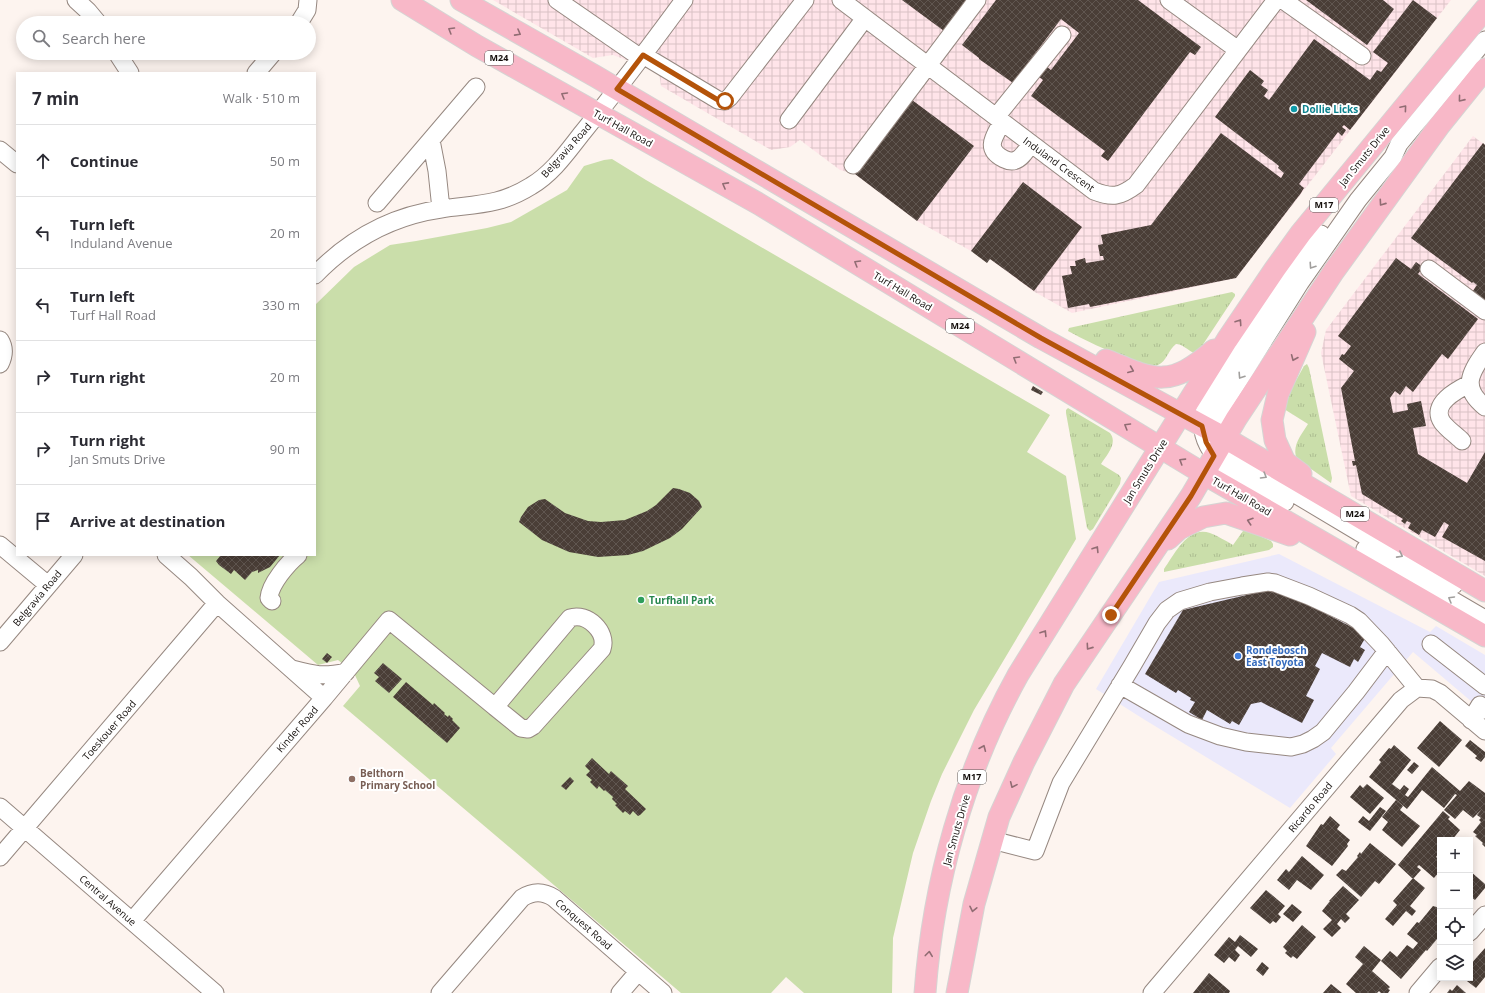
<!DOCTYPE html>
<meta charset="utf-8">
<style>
:root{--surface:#fff;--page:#f7f7f7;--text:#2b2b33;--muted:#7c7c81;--line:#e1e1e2}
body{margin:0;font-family:"Open Sans",sans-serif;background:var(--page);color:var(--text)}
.controls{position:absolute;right:12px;bottom:12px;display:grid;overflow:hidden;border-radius:0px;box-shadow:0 2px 10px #0003}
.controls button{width:36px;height:36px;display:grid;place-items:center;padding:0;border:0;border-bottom:1px solid var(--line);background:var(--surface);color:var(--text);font:20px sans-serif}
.stop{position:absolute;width:12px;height:12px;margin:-9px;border:3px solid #b45309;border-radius:50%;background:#fff}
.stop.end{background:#b45309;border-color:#fff;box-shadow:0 1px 4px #0008}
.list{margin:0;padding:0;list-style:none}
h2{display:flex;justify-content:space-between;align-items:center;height:52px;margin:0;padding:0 16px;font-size:17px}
h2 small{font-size:13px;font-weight:400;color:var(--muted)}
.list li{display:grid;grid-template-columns:26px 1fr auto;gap:12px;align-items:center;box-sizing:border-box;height:72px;padding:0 16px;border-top:1px solid var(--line)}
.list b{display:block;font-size:15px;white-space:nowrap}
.list p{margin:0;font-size:13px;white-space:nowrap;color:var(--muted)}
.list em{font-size:13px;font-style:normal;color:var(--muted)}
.icon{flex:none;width:22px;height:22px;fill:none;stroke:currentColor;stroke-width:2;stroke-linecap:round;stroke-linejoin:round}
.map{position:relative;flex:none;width:1485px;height:993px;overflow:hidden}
.search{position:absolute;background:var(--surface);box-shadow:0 2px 10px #0003;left:16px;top:16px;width:300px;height:44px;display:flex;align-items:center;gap:10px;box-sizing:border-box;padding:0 14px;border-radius:22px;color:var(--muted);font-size:15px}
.panel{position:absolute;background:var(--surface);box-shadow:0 2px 10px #0003;left:16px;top:72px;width:300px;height:484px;border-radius:0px}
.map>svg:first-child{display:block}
.commercial{fill:#ebe9fb}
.industrial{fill:url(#industrial-grid)}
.grass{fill:url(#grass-tufts)}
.pitch{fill:#cadeaa}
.building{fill:url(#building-cross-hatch)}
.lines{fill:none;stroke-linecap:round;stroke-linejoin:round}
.minor-casing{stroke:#968881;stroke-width:19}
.major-casing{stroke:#d5d4d3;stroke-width:23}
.minor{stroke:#fff;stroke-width:17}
.major{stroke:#f8b8c8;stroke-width:21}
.oneway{stroke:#916c73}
.oneway2{stroke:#a19f9d}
.route{stroke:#b45309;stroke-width:5}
.culture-dot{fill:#0f9aa8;stroke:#fff;stroke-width:1.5}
.leisure-dot{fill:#2e9e5b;stroke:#fff;stroke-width:1.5}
.shop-dot{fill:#3f7fe0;stroke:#fff;stroke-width:1.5}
.education-dot{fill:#8d6e63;stroke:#fff;stroke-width:1.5}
.labels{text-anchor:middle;stroke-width:4;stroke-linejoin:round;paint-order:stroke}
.shield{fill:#fff;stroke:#5a5654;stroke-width:1}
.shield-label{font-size:9px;font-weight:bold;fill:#130e0b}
.culture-label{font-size:10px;font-weight:bold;fill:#0d838f;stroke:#fff;text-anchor:start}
.street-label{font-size:10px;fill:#130e0b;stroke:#fff}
.leisure-label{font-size:10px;font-weight:bold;fill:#27864d;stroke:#fff;text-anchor:start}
.shop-label{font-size:10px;font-weight:bold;fill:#366cbe;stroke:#fff;text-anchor:start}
.education-label{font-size:10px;font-weight:bold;fill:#785e54;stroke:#fff;text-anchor:start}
</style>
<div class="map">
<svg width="1485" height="993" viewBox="0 0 1485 993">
<defs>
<pattern id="industrial-grid" width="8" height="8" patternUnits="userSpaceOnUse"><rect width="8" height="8" fill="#ffe4e9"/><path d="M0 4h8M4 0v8" fill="none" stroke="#dac2c6"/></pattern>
<pattern id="grass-tufts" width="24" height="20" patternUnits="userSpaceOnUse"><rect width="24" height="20" fill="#cadeaa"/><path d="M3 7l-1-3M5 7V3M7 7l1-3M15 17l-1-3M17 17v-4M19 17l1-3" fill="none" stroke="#adbd91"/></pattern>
<pattern id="building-cross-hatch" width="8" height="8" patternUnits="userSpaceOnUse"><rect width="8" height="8" fill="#4a3e37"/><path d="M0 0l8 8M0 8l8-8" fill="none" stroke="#605650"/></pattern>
</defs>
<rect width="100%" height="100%" fill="#fdf4ef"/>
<path class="commercial" d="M1279 554 1430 632 1436 626 1485 655V713L1413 652 1331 748 1336 754 1290 808 1145 720 1096 689 1159 582Z"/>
<path class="industrial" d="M493 0H1451L1236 278 1072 313 1033 291 990 259 971 251 917 221 855 174 840 170 800 140 790 147 771 150 661 86 659 72 613 55 593 58Z
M1473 136 1485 145V576L1351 496 1321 353 1326 330Z"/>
<path class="grass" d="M1232 292 1235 294V296L1202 346 1194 353C1187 350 1183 344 1176 344 1168 350 1167 361 1158 365 1145 370 1082 339 1068 331L1069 328Z
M1307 364 1309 368 1332 478 1331 483 1297 459C1291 446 1302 434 1308 424L1284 409 1287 397 1304 366Z
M1068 408 1110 433C1118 443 1107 455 1101 464L1119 475 1121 478 1120 484 1093 529 1090 531 1087 528 1066 413V410Z
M1246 530 1271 541 1273 544V547L1269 550 1164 572V569C1174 555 1188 525 1210 533 1218 536 1226 541 1233 545L1243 531Z"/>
<path class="pitch" d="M612 159 646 180 1050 415 1027 452 1066 476 1076 539 974 710 942 774 931 801 913 853 893 938 892 993H804L786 977 771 993H681L343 706 360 686 354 673 338 660 318 665 188 555H315V305L354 267 390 245 416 241 487 228 511 222 567 190 584 166 604 160Z"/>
<path class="building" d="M902 0H967L944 31Z
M996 0H1138L1201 47 1195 55 1190 52 1108 161 1101 156 1105 151 1031 96 1043 80 1039 77 1047 67 1051 70 1079 33 1061 19 1013 83 979 59V58L962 45Z
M1306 0H1383L1394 9 1367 45Z
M1413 0 1437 18 1350 130 1344 125 1342 127 1346 130 1342 136 1338 132 1299 184 1304 188 1301 193 1236 278 1090 307 1089 304 1068 308 1062 276 1072 274 1070 266H1076L1075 261 1085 258 1086 263 1104 260 1103 256H1100L1098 245 1103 244 1101 235 1151 225 1221 133 1281 178 1284 173 1278 168 1279 166 1215 117 1250 70 1264 81 1261 85 1268 90 1264 96 1269 100 1314 39 1370 80 1377 70 1381 72 1388 63 1373 52Z
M912 100 974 146 917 221 855 174Z
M1483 143 1485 145V306L1470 295 1477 285 1473 282 1472 283 1411 238Z
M1023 182 1082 227 1034 291 990 259 987 263 971 251Z
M1396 258 1411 269 1416 262 1423 267 1418 274 1478 319 1448 359 1442 354 1413 392 1406 386 1400 395 1395 391 1390 398 1393 413 1408 410 1407 404 1421 401 1426 426 1413 428 1418 454 1467 483 1485 452V561L1442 537 1449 525 1444 522 1435 537 1422 530 1419 535 1408 528 1411 523 1407 521 1405 524 1401 521 1403 519 1362 494 1356 465 1353 466 1352 461H1355L1341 388 1354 371 1339 359 1342 354 1344 355 1351 346 1338 336Z
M1033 386 1043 392 1041 395 1031 390Z
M673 488 679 489 690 493 699 501 702 507 682 529 670 538 643 551 628 555 598 557 569 552 542 540 519 522 521 517 528 507 539 500 545 499 565 513 588 521 601 522 625 520 647 511 656 505Z
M221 555H280L270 567 258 573V570L252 572 245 580 234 570 231 574 219 565 216 561Z
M1276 588 1367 635 1360 647 1365 650 1358 662 1354 659 1350 667 1322 653 1315 666 1320 669 1306 696 1314 700 1302 723 1261 702 1251 704 1239 725 1232 721 1230 724 1207 710 1202 720 1189 712 1195 702 1190 700 1191 698 1178 690 1176 693 1145 674 1183 610Z
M327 653 332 657 327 663 322 659Z
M383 663 402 679 389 693 375 681 379 677 374 673Z
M406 682 433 705 434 703 445 713 444 714 448 717 449 715 453 719 452 720 460 728 447 743 393 697Z
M1440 721 1462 740 1439 767 1417 748Z
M1470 740 1485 752V757L1481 762 1475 758 1477 756 1465 746Z
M1394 745 1411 760 1392 784 1400 790 1404 785 1409 789 1405 795 1408 797 1432 767 1460 791 1469 781 1485 793V847L1482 844 1483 843 1475 836 1477 835 1473 832 1481 822 1479 820 1481 818 1477 815 1482 809 1473 818 1463 810 1455 819 1444 810 1457 795 1455 794 1444 808 1422 790 1407 809 1369 777 1381 762 1379 760 1389 748 1391 749Z
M592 758 609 774 611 771 628 786 625 789 646 809 640 815 638 816 633 811 630 815 625 811 623 813 615 805 617 804 612 799 613 797 605 790 604 791 599 786 597 789 590 782 592 780 586 775 590 771 585 766Z
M1414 762 1419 766 1412 774 1407 770Z
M570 777 574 781 566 790 561 786Z
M1367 784 1384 798 1370 814 1350 797 1360 785 1363 788Z
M1396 800 1403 806 1400 810 1420 826 1402 847 1382 830 1388 822 1382 817Z
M1380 807 1386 811 1370 831 1358 822 1363 816 1369 821Z
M1443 811 1450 817 1448 819 1460 830 1452 840H1443L1439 837 1442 840H1440V851L1436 857 1440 860V871L1434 878 1419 865 1417 867 1421 870 1413 879 1398 865Z
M1330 816 1340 825 1337 829 1350 840 1347 844 1348 846 1332 866 1306 846 1321 824 1323 825Z
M1370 843 1396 864 1379 884 1375 881 1361 897 1336 875 1342 869 1346 871 1358 857 1357 856 1360 852 1361 854Z
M1302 856 1324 875 1311 890 1297 880 1289 890 1277 880 1286 869 1289 872Z
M1470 871 1485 884V888L1475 900 1470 896Z
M1413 878 1425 888 1410 906 1416 911 1412 916 1406 911 1393 926 1385 919 1397 905 1393 901Z
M1343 886 1359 900 1346 914 1350 918 1345 923 1341 919 1337 924 1341 928 1332 937 1323 929 1332 920 1322 911 1330 901H1329Z
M1266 890 1285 906 1278 914 1281 917 1276 923 1273 921 1270 924 1250 908Z
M1292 904 1302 912 1293 922 1283 914Z
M1433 906 1440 908V942L1437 939 1427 951 1426 950 1401 979 1381 961 1390 951 1397 957 1407 945 1413 949 1418 943 1407 934 1417 922 1419 923Z
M1302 925 1316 937 1297 959 1293 956 1291 958 1285 953 1287 951 1283 947Z
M1240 935 1258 949 1251 957 1238 946 1235 950 1240 955 1235 962 1229 957 1224 963 1214 955 1229 937 1235 942Z
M1364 946 1381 960 1372 971 1390 987 1388 989 1390 990 1388 993H1381L1379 991 1377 993H1356L1346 984 1363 964 1355 957Z
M1485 948V977L1476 988 1463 978H1470V965Z
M1262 962 1269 968 1263 976 1256 970Z
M1209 973 1230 991 1229 993H1193Z
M1331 984 1342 993H1323Z
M1457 985 1466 993H1447L1450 989 1452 991Z"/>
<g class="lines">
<defs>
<path id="minor" d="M76 0 88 11 98 23
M557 0 641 58
M841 0 1094 191C1112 198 1120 197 1136 185L1276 0
M1169 0 1238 50
M1283 0 1362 56
M299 23 307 10 308 0
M117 53 130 73
M643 55 718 100 725 101 730 97 805 0
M256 73 273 53
M996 117 1062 35
M789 120 865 18
M1002 122C994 137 984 149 1004 159 1008 161 1012 162 1016 160 1022 158 1027 149 1031 144
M431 140 437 171 441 209
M0 150 17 164
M853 165 977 0
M377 203 476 87
M1429 269 1485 311
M315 275C349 240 392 216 441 209 475 204 499 206 531 186 553 173 567 152 583 132 618 89 651 45 684 0
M0 340C5 348 4 356 0 364
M1485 352C1470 373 1461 388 1485 407
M1462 441C1456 435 1447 429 1442 422 1430 404 1457 390 1469 384
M1285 502 1226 468C1212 455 1200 438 1203 418 1205 401 1218 386 1227 372 1256 325 1287 278 1321 234
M0 545 48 585
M1365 549 1485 619
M1454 585 1377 543 1233 457C1219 445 1210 426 1220 410L1300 283 1358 200 1393 157 1399 144 1485 40
M272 601 269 598C270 584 288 563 298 555
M0 642 74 555
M1431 644 1485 686
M292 669C315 675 323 677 346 672
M1120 685 1188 724 1220 736 1246 742 1291 747 1303 744 1313 739 1323 732 1356 692 1387 651
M324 698 389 620 495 707 570 618C587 612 608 632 602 649L533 726 528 729 521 728 495 707
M1471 720 1480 705 1485 710
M0 807 215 993
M992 840 1035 851 1061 783 1132 666 1157 623 1167 610 1180 601 1210 592 1242 586 1268 582 1275 583 1309 596 1350 615 1359 621 1381 644 1417 688
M0 857 217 603
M132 921 324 698 217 603 191 577 166 555
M1470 932 1485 915
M440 993 522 898C533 891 543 891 554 898L663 993
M620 993 638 972
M1152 993 1401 700 1417 688 1432 689 1440 693 1485 731
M1418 993 1440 967"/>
<path id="major" d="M402 0 477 46 759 204 1204 474 1485 636
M461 0 595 76 1041 338 1225 438 1485 591
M1106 360C1156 381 1170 388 1214 350
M1301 474 1285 462 1275 440 1272 420 1278 394 1305 332
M1168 539 1179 529 1203 517 1226 513 1290 535
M925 993C933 883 964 772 1018 675L1227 340 1275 269 1301 233 1485 9
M957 993 974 904 999 817 1024 762 1064 684 1191 496 1236 419 1334 271 1439 126 1485 69"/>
</defs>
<use href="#minor" class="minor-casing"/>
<use href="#major" class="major-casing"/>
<use href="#minor" class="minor"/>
<use href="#major" class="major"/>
</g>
<defs><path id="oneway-chevron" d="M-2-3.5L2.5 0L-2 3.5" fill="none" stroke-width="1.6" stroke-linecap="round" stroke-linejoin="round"/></defs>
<g class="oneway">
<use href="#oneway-chevron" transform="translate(451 30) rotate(-149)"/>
<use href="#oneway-chevron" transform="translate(518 33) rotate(29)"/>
<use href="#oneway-chevron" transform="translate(564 95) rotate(-150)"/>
<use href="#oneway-chevron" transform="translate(1461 99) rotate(129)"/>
<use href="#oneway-chevron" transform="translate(1404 108) rotate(-50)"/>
<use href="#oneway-chevron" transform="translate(725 185) rotate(-151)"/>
<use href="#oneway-chevron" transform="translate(1382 203) rotate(125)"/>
<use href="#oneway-chevron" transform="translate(857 263) rotate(-149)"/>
<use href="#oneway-chevron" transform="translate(1239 322) rotate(-56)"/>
<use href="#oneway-chevron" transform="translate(1294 358) rotate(113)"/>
<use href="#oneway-chevron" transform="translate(1016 359) rotate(-149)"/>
<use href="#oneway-chevron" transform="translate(1131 370) rotate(22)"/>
<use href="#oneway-chevron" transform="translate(1127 426) rotate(-149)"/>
<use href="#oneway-chevron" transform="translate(1182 461) rotate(-148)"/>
<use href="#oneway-chevron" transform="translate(1250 521) rotate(-162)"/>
<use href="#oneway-chevron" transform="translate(1096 549) rotate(-58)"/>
<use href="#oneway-chevron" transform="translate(1044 633) rotate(-58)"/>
<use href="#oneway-chevron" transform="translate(1089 647) rotate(125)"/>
<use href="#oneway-chevron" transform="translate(983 748) rotate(-67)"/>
<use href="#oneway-chevron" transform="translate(1013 785) rotate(114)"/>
<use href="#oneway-chevron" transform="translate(973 909) rotate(102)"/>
<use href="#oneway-chevron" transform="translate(929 954) rotate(-83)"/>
</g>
<g class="oneway2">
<use href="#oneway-chevron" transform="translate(1312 266) rotate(124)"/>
<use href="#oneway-chevron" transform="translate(1241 376) rotate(123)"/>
<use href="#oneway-chevron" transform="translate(1264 476) rotate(31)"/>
<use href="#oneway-chevron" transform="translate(1400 555) rotate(28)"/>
<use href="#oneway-chevron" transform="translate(1451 599) rotate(-150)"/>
</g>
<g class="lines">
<path class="route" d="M725 101 718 100 643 55 617 89 1041 338 1202 426 1206 442 1214 456 1191 496 1111 615"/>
</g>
<circle class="culture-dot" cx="1294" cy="109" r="4"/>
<circle class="leisure-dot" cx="641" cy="600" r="4"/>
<circle class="shop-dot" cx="1238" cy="656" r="4"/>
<circle class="education-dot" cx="352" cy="779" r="4"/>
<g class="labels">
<g class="shield">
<rect x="485" y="51" width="28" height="14" rx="3"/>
<rect x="1310" y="198" width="28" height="14" rx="3"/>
<rect x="946" y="319" width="28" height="14" rx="3"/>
<rect x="1341" y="507" width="28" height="14" rx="3"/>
<rect x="958" y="770" width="28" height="14" rx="3"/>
</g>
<g class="shield-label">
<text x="499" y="61">M24</text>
<text x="1324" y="208">M17</text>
<text x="960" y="329">M24</text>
<text x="1355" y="517">M24</text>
<text x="972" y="780">M17</text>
</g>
<g class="culture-label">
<text x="1302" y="113">Dollie Licks</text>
</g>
<g class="street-label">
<text transform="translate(623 128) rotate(29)" y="4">Turf Hall Road</text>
<text transform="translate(566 150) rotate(-48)" y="4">Belgravia Road</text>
<text transform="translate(1364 156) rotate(-51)" y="4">Jan Smuts Drive</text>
<text transform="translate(1059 164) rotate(36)" y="4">Induland Crescent</text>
<text transform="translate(903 291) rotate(31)" y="4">Turf Hall Road</text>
<text transform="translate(1145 471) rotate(-58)" y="4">Jan Smuts Drive</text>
<text transform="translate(1242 496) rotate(30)" y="4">Turf Hall Road</text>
<text transform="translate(37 598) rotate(-50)" y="4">Belgravia Road</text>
<text transform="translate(297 729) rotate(-49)" y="4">Kinder Road</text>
<text transform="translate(109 730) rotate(-49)" y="4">Toeskouer Road</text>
<text transform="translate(1310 807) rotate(-50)" y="4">Ricardo Road</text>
<text transform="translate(956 830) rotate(-74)" y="4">Jan Smuts Drive</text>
<text transform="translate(108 900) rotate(41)" y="4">Central Avenue</text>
<text transform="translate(584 924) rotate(41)" y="4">Conquest Road</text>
</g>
<g class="leisure-label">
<text x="649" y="604">Turfhall Park</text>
</g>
<g class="shop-label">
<text x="1246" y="654">Rondebosch<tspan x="1246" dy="12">East Toyota</tspan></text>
</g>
<g class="education-label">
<text x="360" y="777">Belthorn<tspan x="360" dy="12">Primary School</tspan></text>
</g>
</g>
</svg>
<div class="controls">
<button>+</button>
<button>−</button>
<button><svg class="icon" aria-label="locate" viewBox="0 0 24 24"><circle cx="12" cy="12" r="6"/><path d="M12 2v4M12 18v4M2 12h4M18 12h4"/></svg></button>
<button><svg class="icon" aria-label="layers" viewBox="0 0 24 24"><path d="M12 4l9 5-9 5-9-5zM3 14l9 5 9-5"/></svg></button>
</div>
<div class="stop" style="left:725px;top:101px"></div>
<div class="stop end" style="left:1111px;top:615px"></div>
<div class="search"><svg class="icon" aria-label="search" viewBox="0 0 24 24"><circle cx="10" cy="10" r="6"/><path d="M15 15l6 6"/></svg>Search here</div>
<section class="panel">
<h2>7 min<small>Walk · 510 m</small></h2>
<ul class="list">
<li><svg class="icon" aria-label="ahead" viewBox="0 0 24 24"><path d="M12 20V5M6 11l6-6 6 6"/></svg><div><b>Continue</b></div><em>50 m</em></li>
<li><svg class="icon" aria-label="left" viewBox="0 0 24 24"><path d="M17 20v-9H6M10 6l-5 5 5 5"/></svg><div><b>Turn left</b><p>Induland Avenue</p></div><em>20 m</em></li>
<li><svg class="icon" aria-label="left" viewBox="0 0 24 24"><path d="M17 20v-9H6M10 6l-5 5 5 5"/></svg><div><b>Turn left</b><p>Turf Hall Road</p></div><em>330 m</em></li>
<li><svg class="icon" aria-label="right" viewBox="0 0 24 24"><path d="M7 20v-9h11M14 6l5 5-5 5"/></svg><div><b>Turn right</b></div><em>20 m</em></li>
<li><svg class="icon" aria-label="right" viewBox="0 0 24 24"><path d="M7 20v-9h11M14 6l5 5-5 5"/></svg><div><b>Turn right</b><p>Jan Smuts Drive</p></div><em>90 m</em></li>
<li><svg class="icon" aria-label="arrive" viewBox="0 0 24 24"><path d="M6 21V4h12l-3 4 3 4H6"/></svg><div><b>Arrive at destination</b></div></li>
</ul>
</section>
</div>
